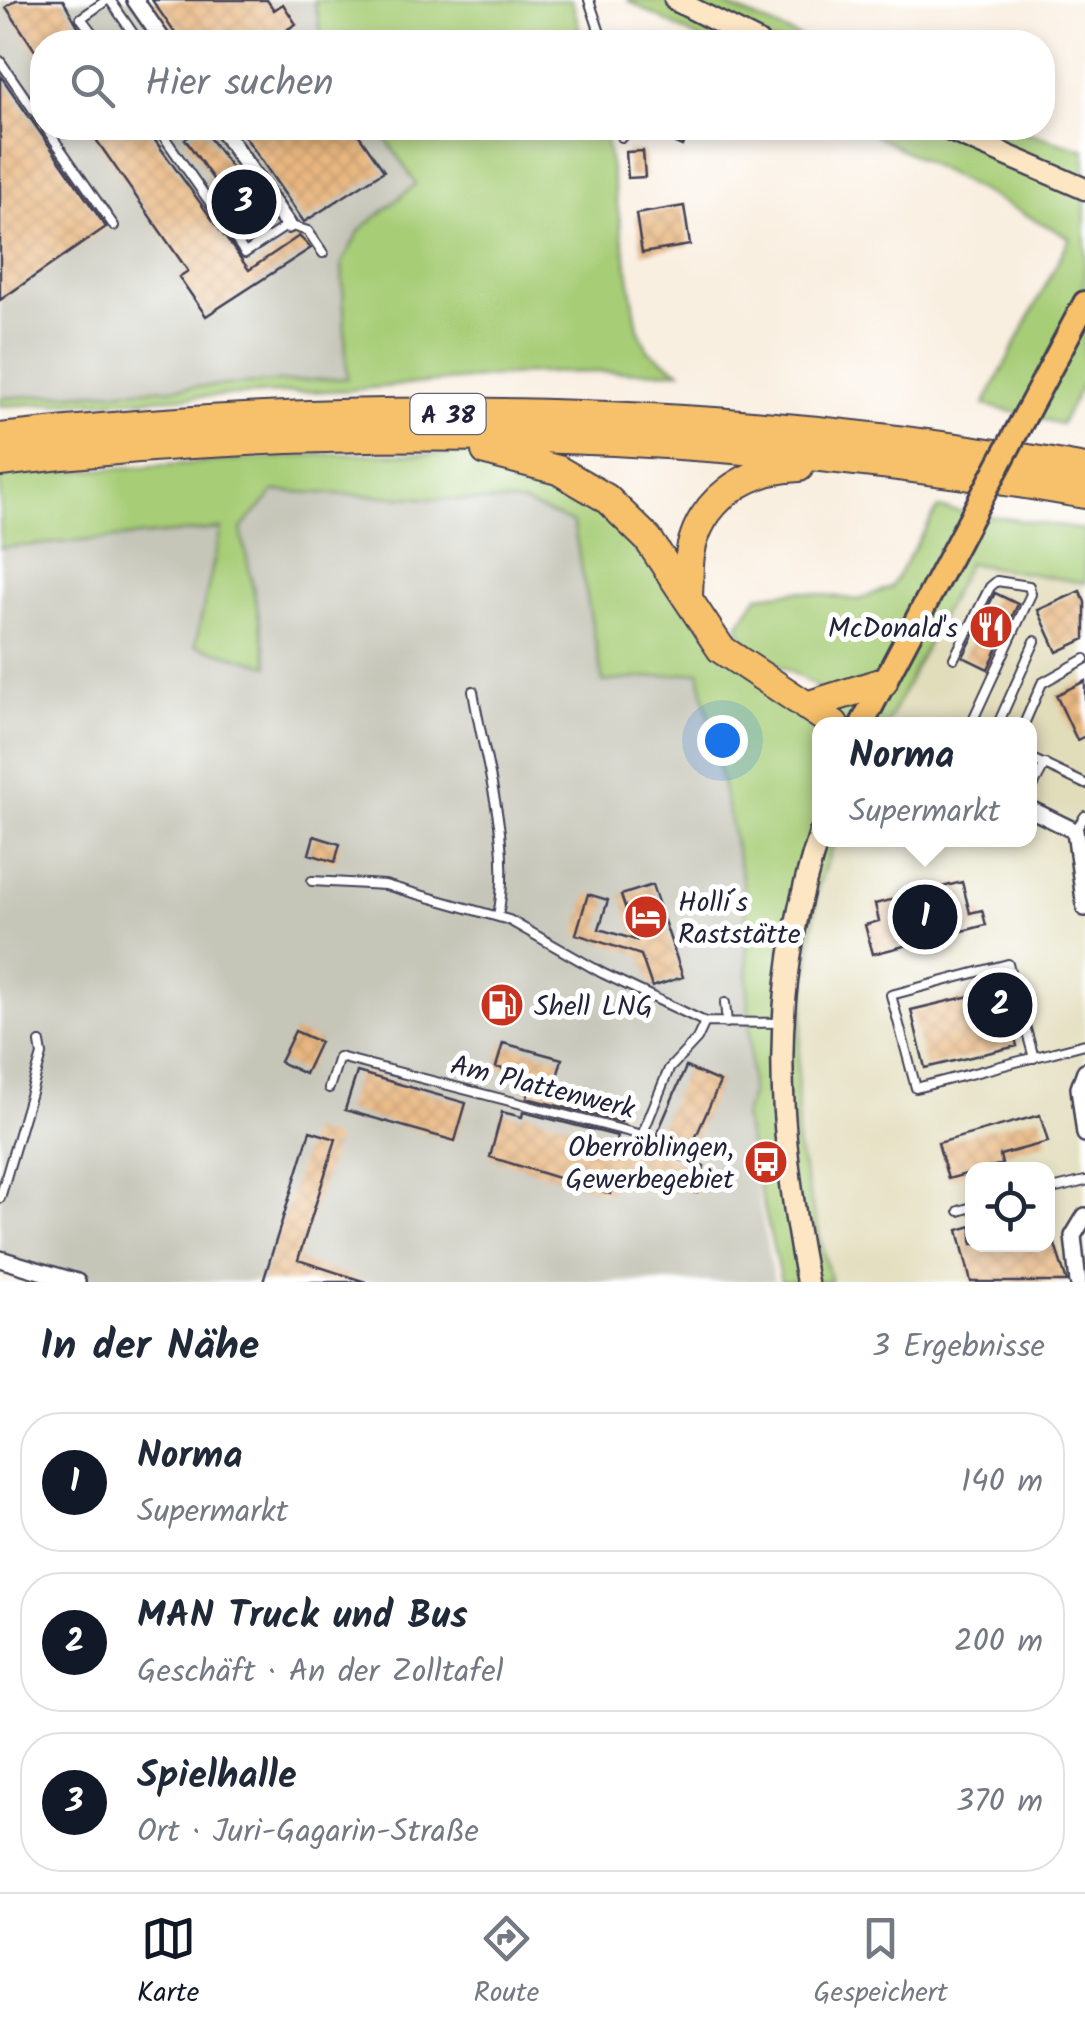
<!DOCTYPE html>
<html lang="de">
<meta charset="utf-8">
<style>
:root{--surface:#fff;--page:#f6f6f7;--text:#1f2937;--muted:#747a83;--line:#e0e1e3;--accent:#111827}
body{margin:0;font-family:Kalam,sans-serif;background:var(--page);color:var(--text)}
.controls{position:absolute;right:30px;bottom:30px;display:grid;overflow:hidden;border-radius:20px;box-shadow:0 5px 15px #0003}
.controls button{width:90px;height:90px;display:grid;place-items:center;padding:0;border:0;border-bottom:2px solid var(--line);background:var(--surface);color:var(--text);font:50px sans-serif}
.you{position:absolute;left:722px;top:740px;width:35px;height:35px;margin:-25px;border:8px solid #fff;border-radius:50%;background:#1a73e8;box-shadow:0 0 0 15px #1a73e833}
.badge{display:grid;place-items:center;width:65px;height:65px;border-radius:50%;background:var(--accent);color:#fff;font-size:32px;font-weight:700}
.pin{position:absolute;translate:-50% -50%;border:5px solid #fff;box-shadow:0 2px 10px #0006}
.popup{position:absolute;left:812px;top:717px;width:225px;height:130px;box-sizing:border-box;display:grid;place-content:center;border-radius:20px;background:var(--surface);filter:drop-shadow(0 2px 8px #0005);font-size:32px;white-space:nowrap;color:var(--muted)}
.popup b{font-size:38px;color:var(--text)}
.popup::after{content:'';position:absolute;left:50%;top:100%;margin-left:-20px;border:20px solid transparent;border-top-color:var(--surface)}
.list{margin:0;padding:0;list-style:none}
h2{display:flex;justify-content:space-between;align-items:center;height:130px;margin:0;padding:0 40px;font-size:42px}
h2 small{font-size:32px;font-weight:400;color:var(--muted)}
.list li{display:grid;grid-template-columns:65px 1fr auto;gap:30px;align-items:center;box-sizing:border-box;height:140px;margin:0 20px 20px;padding:0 20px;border:2px solid var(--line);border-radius:40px}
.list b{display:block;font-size:38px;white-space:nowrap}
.list p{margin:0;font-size:32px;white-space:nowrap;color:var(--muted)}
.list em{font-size:32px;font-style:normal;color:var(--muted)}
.icon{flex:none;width:55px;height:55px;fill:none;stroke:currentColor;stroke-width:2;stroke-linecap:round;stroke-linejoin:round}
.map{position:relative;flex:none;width:1085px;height:1282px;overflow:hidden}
.search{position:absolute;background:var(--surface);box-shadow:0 5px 15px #0003;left:30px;right:30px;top:30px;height:110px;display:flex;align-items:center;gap:25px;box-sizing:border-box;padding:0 35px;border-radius:40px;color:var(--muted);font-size:38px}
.sheet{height:610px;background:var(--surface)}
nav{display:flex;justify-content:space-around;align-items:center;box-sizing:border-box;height:140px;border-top:2px solid var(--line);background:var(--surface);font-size:28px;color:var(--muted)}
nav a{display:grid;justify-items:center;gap:5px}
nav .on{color:var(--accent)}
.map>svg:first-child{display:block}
.built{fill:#e1dcba;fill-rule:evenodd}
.industrial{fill:#c5c5b8}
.green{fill:#a7cd77;stroke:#647859;stroke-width:2.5}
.building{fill:url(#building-cross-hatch)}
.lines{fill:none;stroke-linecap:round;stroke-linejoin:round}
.lane-casing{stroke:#424154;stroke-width:12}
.street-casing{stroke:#424154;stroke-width:20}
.secondary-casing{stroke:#424154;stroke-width:25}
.primary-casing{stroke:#424154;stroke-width:28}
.highway-casing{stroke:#424154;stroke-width:32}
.lane{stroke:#fff;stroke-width:8}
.street{stroke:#fff;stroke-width:15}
.secondary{stroke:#fce6c4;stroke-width:20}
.primary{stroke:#f7c06b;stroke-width:22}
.highway{stroke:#f7c06b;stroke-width:28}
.primary-bridge-casing{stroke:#424154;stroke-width:28;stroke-linecap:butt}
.primary-bridge{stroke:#f7c06b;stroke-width:22}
.labels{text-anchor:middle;stroke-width:10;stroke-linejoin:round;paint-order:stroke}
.shield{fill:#fff;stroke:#646476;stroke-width:2.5}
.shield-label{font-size:25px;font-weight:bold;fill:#22223b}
.poi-label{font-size:28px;fill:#22223b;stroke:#fff;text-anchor:end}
.street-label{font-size:28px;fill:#22223b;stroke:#fff}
</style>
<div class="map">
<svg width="1085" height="1282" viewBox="0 0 1085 1282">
<defs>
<pattern id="building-cross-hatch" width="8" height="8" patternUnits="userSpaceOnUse" patternTransform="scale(2.5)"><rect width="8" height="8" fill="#e9b780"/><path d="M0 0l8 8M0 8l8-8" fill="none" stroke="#c89d70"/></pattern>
</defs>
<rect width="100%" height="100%" fill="#fff"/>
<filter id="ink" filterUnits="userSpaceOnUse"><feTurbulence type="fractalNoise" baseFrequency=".01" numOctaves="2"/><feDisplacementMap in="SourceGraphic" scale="20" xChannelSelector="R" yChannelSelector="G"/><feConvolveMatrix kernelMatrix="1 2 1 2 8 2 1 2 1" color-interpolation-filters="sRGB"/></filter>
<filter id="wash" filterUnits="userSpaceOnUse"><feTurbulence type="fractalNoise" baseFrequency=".0048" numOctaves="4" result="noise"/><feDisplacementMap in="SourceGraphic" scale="40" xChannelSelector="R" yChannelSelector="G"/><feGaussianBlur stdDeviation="2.25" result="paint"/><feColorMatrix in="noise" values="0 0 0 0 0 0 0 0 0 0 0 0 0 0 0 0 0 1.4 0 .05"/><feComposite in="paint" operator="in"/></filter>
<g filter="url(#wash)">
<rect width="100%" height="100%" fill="#f9efe1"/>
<path class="built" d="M968 562 1085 583V1282H831L797 1145 798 1061 817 889 835 840H1030V724H887ZM972 1170H1048V1244H972Z"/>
<path class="industrial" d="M0 0H314L323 42H42V128H379L417 185 360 230 342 262 348 378 0 398Z
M275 491 522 503 573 523 603 681 699 671 745 893 751 1094 743 1117 774 1282H61L0 1264V548L221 529 195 645 268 665 241 529Z"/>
<path class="green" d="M314 0H572L583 42H323Z
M627 0H714L810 42H704Z
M379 128H604L638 328 648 350 680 371 533 373 350 390 0 406V398L15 397 347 378 342 263 360 230 416 184Z
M861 128H1013L1085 150V379L1061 424 984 405 1070 238Z
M332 454H467L510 460 584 490 800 716 816 686 751 650 738 626 758 596 799 591 858 600 891 587 938 508 1085 530V583L968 563 887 724H820V840H835L817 889 798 1061 797 1145 831 1282H781L743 1117 751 1094 745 893 699 672 603 682 573 523 522 503 275 491 241 529 269 666 195 645 221 529 0 548V476Z"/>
<g id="blocks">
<path class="building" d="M16 0H63L87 42H42V61L6 7Z
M152 0H267L274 10 283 4 296 24 288 29 296 42H181Z
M0 75 106 227 0 300Z
M88 128H146L249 270 299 236 311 248 206 316 179 277 188 271Z
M202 128 258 203 239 216 185 139Z
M239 128H354L384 171 304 222Z
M642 128H690L682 146Z
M643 151 645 177 628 178 626 152Z
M684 206 690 245 642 253 636 214Z
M1080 591 1085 602V639L1057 652 1038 610Z
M995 593 1018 604 988 669 963 657Z
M1085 681V736L1077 740 1056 695Z
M314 836 340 844 335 862 309 854Z
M962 882 970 913 982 910 986 925 873 954 865 925 879 921 875 904Z
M652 885 683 977 652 987 641 955 576 934 588 894 608 900 599 929 636 940 621 895Z
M1003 988 1017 1046 925 1068 911 1010Z
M510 992 517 1006 494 1018 487 1004Z
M295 1031 320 1042 305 1074 280 1062Z
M503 1043 562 1059 554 1089 625 1107 621 1122 527 1098 533 1076 496 1067Z
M686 1067 720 1082 691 1148 657 1134Z
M357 1072 466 1103 455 1141 345 1110Z
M502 1112 522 1117 523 1112 617 1136 616 1142 704 1166 697 1193 637 1177 634 1190 613 1184 610 1194 490 1157Z
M1040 1115 1048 1142 1000 1155 1002 1164 948 1179 938 1143Z
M310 1131 336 1139 298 1260 366 1282H263Z
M1048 1223 1067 1282H971L958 1230 972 1226V1244H1048Z"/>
</g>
</g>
<g filter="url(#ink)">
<use href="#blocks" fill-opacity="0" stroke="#424154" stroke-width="2.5"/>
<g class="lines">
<defs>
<path id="lane" d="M110 0 139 42
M589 0 603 42
M99 42 81 18 107 0
M0 61 42 122
M46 128 114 226
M158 128 245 253 288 225 308 231 323 253
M621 128 622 137
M954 658 990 587 997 581 1029 586 1031 594 971 724
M473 691C485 766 513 840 498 916
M998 724 1035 641
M1024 724 1042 683 1085 659
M1030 758 1085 784
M1030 792 1045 764
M1075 831 1085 816
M312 881 385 885 509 920 602 973 705 1022 781 1023
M725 1003 727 1023
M1034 1058 1008 964 891 995 916 1088 1085 1044
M329 1088 339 1057 642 1135 669 1069 697 1039 705 1022
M1048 1190 1085 1181
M0 1198 42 1055 40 1043
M959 1211 972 1207"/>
<path id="street" d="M135 0 164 42
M221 128 288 225
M1030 809 1075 831 1085 908
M1085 1071 1079 1088 1085 1134
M0 1259 77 1282
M1078 1282 1073 1236 1085 1216"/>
<path id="secondary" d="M675 0 758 42
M944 128 1085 189
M807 1282C776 1122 768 989 820 833"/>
<path id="primary" d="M1027 412 1085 303
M862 724 969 521"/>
<path id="highway" d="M0 438C359 398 729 403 1085 469
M486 451 558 470 606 498 648 539 721 649 834 724
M0 462C359 418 729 432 1085 494
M688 595C689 582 688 569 690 555 699 500 746 469 799 467
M806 706 883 682"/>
</defs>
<use href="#lane" class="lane-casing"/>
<use href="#street" class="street-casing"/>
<use href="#secondary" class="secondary-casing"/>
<use href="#primary" class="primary-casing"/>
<use href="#highway" class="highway-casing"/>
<use href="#lane" class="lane"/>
<use href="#street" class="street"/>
<use href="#secondary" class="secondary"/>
<use href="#primary" class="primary"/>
<use href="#highway" class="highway"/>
<defs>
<path id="primary-bridge" d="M969 521 1027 412"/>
</defs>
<use href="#primary-bridge" class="primary-bridge-casing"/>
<use href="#primary-bridge" class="primary-bridge"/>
</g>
</g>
<defs>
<symbol id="restaurant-disc" viewBox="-11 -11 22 22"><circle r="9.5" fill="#c8321e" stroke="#fff"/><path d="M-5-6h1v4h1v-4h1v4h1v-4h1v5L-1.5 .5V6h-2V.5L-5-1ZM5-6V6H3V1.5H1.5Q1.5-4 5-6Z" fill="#fff"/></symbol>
<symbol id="hotel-disc" viewBox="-11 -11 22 22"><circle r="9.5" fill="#c8321e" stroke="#fff"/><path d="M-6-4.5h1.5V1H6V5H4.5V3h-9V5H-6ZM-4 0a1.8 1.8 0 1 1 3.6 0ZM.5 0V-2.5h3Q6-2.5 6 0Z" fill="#fff"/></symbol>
<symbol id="fuel-disc" viewBox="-11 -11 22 22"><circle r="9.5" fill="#c8321e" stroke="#fff"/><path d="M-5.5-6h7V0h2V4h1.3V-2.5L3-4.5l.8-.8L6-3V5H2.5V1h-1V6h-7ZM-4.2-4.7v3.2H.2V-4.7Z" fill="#fff"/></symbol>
<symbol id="bus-disc" viewBox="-11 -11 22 22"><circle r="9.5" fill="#c8321e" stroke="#fff"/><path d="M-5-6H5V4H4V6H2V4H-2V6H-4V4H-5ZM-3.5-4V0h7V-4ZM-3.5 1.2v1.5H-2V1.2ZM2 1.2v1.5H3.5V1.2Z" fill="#fff"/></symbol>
</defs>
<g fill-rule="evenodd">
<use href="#restaurant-disc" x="966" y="602" width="50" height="50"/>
<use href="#hotel-disc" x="621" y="892" width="50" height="50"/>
<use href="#fuel-disc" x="477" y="980" width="50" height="50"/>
<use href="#bus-disc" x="741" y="1137" width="50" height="50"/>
</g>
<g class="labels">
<rect class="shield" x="410.5" y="394" width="75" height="40" rx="8"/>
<g class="shield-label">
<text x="448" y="423">A 38</text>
</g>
<g class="poi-label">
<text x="958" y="637">McDonald's</text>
<text x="678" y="911" text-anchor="start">Holli´s<tspan x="678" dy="32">Raststätte</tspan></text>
<text x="534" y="1015" text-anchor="start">Shell LNG</text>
<text x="734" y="1156">Oberröblingen,<tspan x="734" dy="32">Gewerbegebiet</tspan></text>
</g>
<g class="street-label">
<text transform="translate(543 1086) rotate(14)" y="10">Am Plattenwerk</text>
</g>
</g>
</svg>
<div class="controls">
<button><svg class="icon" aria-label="locate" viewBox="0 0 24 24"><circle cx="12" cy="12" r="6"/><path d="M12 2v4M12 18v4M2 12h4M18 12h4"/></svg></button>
</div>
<div class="you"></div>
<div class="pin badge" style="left:925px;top:917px">1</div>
<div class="popup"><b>Norma</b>Supermarkt</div>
<div class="pin badge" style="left:1000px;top:1005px">2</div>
<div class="pin badge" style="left:244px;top:202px">3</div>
<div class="search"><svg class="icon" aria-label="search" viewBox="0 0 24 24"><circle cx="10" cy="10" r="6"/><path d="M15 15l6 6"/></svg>Hier suchen</div>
</div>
<section class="sheet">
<h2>In der Nähe<small>3 Ergebnisse</small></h2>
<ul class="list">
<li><span class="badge">1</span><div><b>Norma</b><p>Supermarkt</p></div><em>140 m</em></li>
<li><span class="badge">2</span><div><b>MAN Truck und Bus</b><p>Geschäft · An der Zolltafel</p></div><em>200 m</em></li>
<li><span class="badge">3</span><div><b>Spielhalle</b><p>Ort · Juri-Gagarin-Straße</p></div><em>370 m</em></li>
</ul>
</section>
<nav>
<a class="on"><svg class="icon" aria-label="map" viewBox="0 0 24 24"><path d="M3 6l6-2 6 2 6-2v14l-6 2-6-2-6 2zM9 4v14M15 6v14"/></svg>Karte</a>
<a><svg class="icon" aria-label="directions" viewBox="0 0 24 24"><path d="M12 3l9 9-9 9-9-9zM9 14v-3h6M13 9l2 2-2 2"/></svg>Route</a>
<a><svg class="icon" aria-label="saved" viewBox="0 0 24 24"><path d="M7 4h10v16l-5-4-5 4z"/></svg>Gespeichert</a>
</nav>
